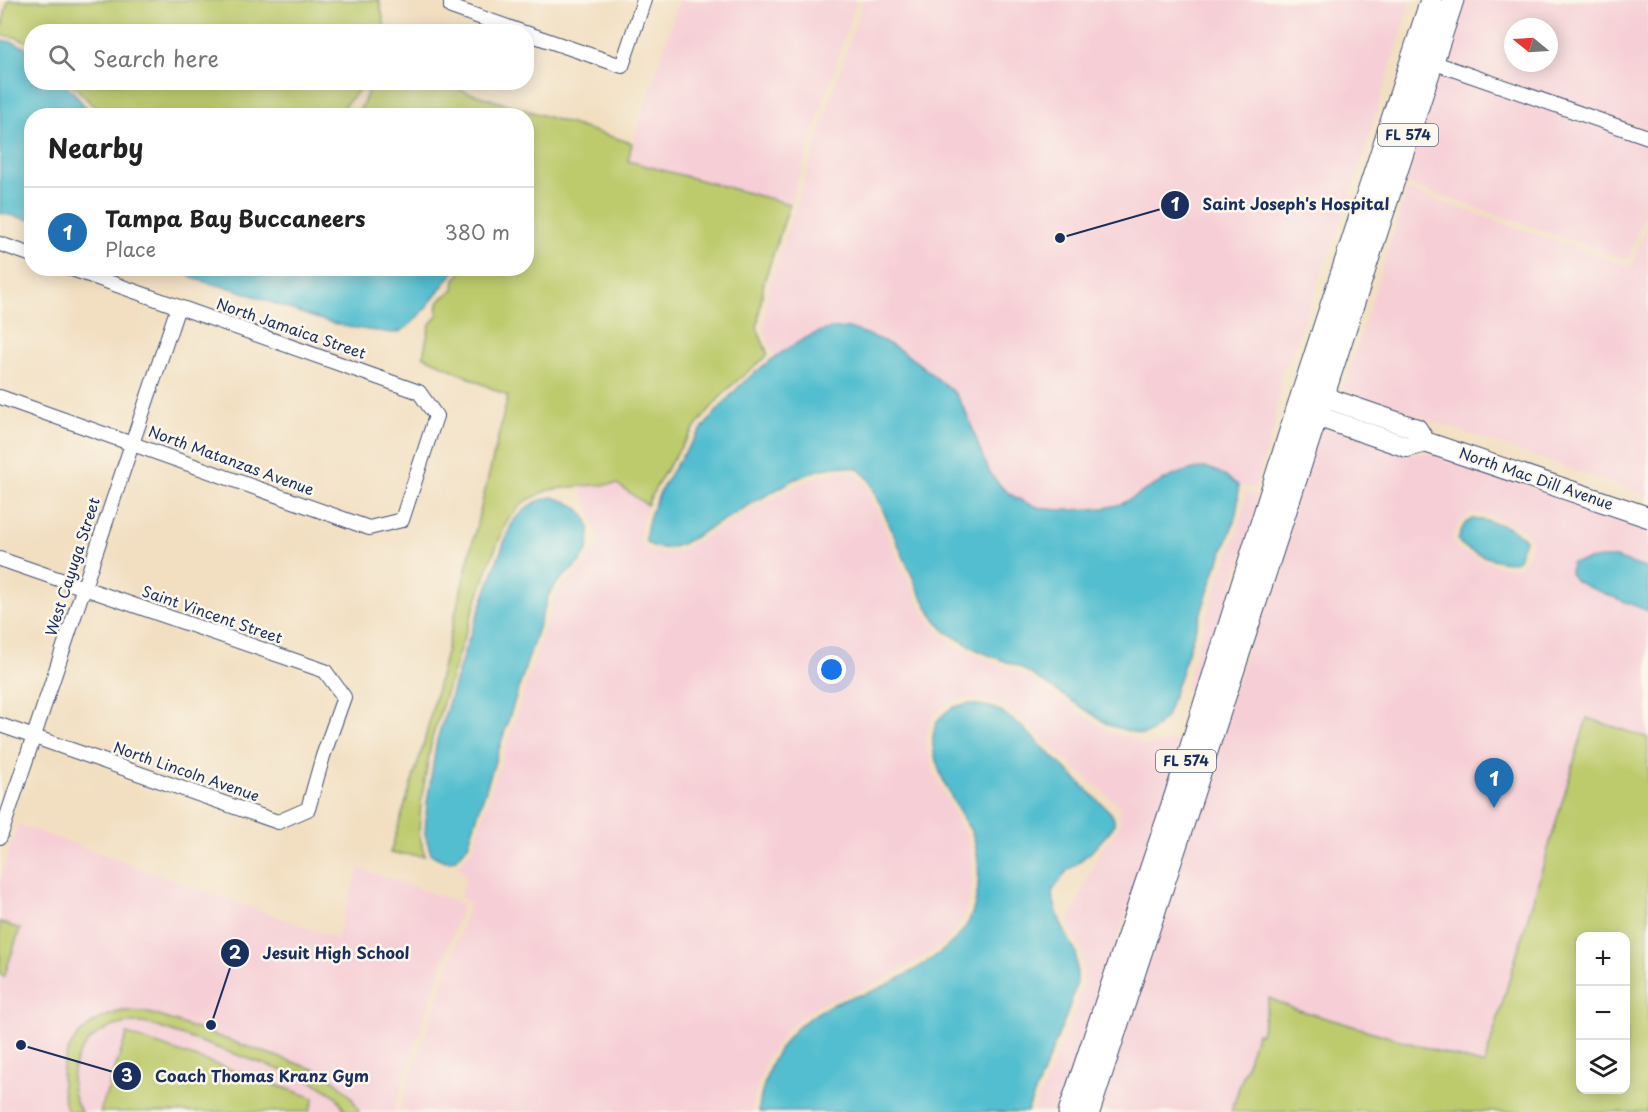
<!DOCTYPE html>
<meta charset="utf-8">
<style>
:root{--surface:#fff;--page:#f2f2f2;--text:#222;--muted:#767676;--line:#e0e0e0;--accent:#1f6fb2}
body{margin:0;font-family:"Playpen Sans",sans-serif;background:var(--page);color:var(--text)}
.controls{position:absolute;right:18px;bottom:18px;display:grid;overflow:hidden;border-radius:12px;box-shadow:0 3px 15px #0003}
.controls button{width:54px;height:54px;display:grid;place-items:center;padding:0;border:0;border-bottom:2px solid var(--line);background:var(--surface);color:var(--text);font:30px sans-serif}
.compass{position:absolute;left:1504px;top:18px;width:54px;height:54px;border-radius:50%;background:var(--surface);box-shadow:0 3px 15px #0003;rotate:288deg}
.you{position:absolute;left:832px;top:670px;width:21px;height:21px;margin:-15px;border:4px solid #fff;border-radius:50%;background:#1a73e8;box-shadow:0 0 0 9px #1a73e833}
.badge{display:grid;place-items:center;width:39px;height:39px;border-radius:50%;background:var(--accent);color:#fff;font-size:20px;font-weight:700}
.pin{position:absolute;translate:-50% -50px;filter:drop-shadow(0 2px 3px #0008)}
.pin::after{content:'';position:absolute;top:32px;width:21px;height:18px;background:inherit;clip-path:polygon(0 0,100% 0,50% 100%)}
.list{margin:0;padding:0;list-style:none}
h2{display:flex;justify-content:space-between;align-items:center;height:78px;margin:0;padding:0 24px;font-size:26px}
h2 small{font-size:20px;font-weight:400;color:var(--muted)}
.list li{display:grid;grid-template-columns:39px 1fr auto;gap:18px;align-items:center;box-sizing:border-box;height:90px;padding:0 24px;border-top:2px solid var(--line)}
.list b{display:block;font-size:22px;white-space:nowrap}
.list p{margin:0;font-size:20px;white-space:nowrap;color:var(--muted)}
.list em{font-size:20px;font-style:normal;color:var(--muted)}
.icon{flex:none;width:33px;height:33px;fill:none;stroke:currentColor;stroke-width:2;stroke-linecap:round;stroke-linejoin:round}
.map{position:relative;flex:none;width:1648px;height:1112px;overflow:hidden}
.search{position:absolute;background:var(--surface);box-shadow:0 3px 15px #0003;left:24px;top:24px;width:510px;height:66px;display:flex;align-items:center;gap:15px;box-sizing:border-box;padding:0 21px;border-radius:24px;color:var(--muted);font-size:22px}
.panel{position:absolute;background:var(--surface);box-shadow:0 3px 15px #0003;left:24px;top:108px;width:510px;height:168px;border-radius:24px}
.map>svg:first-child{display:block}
.built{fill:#f6cfd6;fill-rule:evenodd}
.green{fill:#becb6d;stroke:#6c7d66;stroke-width:1.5;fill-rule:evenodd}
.water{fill:#53becf;stroke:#377696;stroke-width:1.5}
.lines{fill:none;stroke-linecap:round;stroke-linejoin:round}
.street-casing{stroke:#3b496d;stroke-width:16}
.secondary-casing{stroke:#3b496d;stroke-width:22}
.primary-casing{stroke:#3b496d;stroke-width:23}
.street{stroke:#fff;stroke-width:14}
.secondary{stroke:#fff;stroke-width:20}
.primary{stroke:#fff;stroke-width:21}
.labels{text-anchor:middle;stroke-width:5;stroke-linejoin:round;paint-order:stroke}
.shield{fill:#fbf7ec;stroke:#5e6b89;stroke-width:1.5}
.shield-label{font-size:14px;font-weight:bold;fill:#1b2f5e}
.street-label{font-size:15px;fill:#1b2f5e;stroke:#fbf7ec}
.leader{fill:none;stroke:#1b2f5e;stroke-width:2}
.callout-dot{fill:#1b2f5e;stroke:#fbf7ec;stroke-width:2}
.mark-label{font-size:18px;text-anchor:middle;font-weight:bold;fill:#fff}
.callout-label{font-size:16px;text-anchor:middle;font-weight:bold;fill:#1b2f5e;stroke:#fbf7ec;stroke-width:5;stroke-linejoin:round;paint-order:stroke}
</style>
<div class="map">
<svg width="1648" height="1112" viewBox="0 0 1648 1112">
<rect width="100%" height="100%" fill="#fbf7ec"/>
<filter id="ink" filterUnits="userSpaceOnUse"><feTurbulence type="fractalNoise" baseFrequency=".0167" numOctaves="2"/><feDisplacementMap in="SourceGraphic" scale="12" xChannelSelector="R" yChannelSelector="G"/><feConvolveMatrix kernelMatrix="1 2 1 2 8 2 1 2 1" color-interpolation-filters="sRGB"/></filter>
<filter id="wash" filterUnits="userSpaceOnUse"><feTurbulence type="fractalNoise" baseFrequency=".008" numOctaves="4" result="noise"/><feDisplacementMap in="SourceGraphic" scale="24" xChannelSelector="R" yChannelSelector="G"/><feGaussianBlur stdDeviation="1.35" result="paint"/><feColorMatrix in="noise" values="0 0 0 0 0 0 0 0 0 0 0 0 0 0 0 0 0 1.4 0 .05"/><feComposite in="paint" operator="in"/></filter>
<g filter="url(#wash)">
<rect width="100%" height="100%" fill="#f2dfc1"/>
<path class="built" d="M679 0H857L790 204 627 161Z
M863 0H1411L1352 192 1292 353 1281 371 1274 427 1255 489 1238 485 1223 474 1203 467 1158 482 1121 504 1066 509 1040 508 1016 499 1000 486 984 462 975 437 955 394 883 341 849 328 823 330 775 357 763 328 770 284Z
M1460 0H1648V130L1440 58ZM1513 27H1549V63H1513Z
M1436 70 1648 143V204L1628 260 1409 185H1403Z
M1407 190 1631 267 1648 222V496L1343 390Z
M1321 423 1410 453H1436L1648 523V569L1601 558 1590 561 1576 581 1648 611V738L1587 719 1484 1066 1292 1008 1269 998 1261 1034 1257 1033 1231 1112H1096ZM1473 513 1489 516 1523 529 1531 540 1529 552 1521 566 1512 568 1499 566 1458 550 1452 539 1459 522Z
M1284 427 1062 1112H1033L1073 1016 1083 983 1082 953 1068 925 1099 852 1119 827 1120 819 1118 814 1121 807 1046 743 1024 721 1003 706 990 701 969 698 956 700 946 704 932 718 925 738 932 767 959 824 967 835 972 860V883L963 919 946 942 929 954 872 986 818 1005 787 1028 766 1061 753 1101V1112H399L469 906 468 901 460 897 466 877 456 865 463 862 473 847 555 596 559 588 581 568 590 557 593 549 601 543 580 486 617 484 647 505 640 529 641 544 650 552 668 554 685 548 796 485 820 476 839 471 854 473 864 482 912 589 926 616 942 635 958 647 976 656 1018 672 1107 730 1135 739 1143 746 1182 739 1194 702 1185 689 1214 592 1237 533 1245 501V492L1255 495 1259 493 1278 434Z
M18 824 336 938 359 868 463 904 393 1112H0V879Z"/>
<path class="green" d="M8 0H379L386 31 32 32 31 43 15 37 0 35Z
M70 83H438L632 143 628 161 790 204 764 282 757 328 768 355C755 366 741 377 729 388 700 417 664 468 647 505L617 484 580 486 548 490 524 502 508 519 491 559 459 652 432 738 421 802 419 833 425 856 390 853 424 743 508 396 423 356 430 324 437 316 438 303 443 297 454 290 455 279 464 269 526 268V116L358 115C361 104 371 95 366 83L339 111 338 115H103C92 105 82 93 70 83Z
M1587 718 1648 738V1112H1231L1257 1033 1261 1034 1269 998 1292 1008 1484 1065ZM1580 936H1626V1090H1580Z
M0 922 20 929 4 977 0 975Z
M123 1011 145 1012 156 1015 316 1070C336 1079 351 1092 359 1112H346L336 1096 312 1081 152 1025C99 1012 52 1062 81 1112H68C50 1064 73 1022 123 1011Z
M127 1034 314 1098 309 1112H100Z"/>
<path class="water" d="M0 40 13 42 31 50 32 82 62 83 73 92 92 115 32 116 31 220 0 213Z
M182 269H456C443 283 416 327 398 332 394 334 385 332 380 331 330 328 287 307 240 291 221 284 194 284 182 269Z
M849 328C860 332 873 336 883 341 904 351 922 366 939 380 945 385 952 389 956 395 986 440 974 488 1038 507 1053 512 1109 510 1123 503 1148 491 1173 470 1202 468 1215 467 1228 478 1238 485 1241 515 1226 541 1216 568 1199 618 1183 668 1166 717L1150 733 1142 735 1109 725 1020 667 979 651 946 632 931 614 917 587 869 479 857 468 838 466 818 470 793 480 682 544C669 548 658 552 646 542 644 497 702 427 732 394 752 372 794 341 822 331 830 328 841 329 849 328Z
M552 497C573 502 592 513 589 538 589 544 588 551 584 556 574 571 557 578 549 594L468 845C455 863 450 866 431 854L425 834 427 803 437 740 464 653 497 561 513 521 528 507 538 501Z
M1472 519C1491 521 1513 525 1525 540L1517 561C1503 565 1465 552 1458 540L1464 525Z
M1601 558H1616L1648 569V611L1588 587 1576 581 1570 573 1571 563Z
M970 704 990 707 1000 711 1020 725 1111 813 1114 819V825L1110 831 1091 852 1066 872 1053 890 1052 896 1061 924 1076 953 1077 982 1067 1014 1027 1112H759C759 1099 764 1085 768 1072 782 1035 812 1011 849 998 858 996 867 994 875 990 905 977 954 950 969 921 981 895 981 863 973 836 972 830 967 825 964 820 950 795 917 740 942 716 951 707 958 705 970 704Z"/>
</g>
<g filter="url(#ink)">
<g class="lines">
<defs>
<path id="street" d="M451 0V7L522 32
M526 33 622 66 644 0
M1426 60 1648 137
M0 244 32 255
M0 397 369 528 402 520 436 416 419 392 69 268
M0 559 325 671 344 697 323 756 308 809 278 822 0 725
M0 837 178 307"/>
<path id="secondary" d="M1309 392 1417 429 1425 442
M1302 411 1407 447 1425 442 1648 517"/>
<path id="primary" d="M1069 1112 1181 778 1297 409 1431 0
M1089 1112 1453 0"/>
</defs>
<use href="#street" class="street-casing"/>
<use href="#secondary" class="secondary-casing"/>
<use href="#primary" class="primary-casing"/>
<use href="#street" class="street"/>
<use href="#secondary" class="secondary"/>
<use href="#primary" class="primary"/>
</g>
</g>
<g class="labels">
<g class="shield">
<rect x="1378" y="124" width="60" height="22" rx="4.5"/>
<rect x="1156" y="750" width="60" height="22" rx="4.5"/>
</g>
<g class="shield-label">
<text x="1408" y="140">FL 574</text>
<text x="1186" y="766">FL 574</text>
</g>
<g class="street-label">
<text transform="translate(291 329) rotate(19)" y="5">North Jamaica Street</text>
<text transform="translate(231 461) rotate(20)" y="5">North Matanzas Avenue</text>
<text transform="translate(1536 479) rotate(19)" y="5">North Mac Dill Avenue</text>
<text transform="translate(73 567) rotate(-72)" y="5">West Cayuga Street</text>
<text transform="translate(212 615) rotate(19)" y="5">Saint Vincent Street</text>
<text transform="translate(186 772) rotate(19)" y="5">North Lincoln Avenue</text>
</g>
</g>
<path class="leader" d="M1060 238L1175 205M211 1025L235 953M21 1045L127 1076"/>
<g class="callout-dot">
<circle cx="1060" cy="238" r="6"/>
<circle cx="211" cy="1025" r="6"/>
<circle cx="21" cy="1045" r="6"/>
<circle cx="1175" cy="205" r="15"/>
<circle cx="235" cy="953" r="15"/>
<circle cx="127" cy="1076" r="15"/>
</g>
<g class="mark-label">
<text x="1175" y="211">1</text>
<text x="235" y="959">2</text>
<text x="127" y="1082">3</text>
</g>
<g class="callout-label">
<text x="1296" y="210">Saint Joseph's Hospital</text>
<text x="336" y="959">Jesuit High School</text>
<text x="262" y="1082">Coach Thomas Kranz Gym</text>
</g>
</svg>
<div class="controls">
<button>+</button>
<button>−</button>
<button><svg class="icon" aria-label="layers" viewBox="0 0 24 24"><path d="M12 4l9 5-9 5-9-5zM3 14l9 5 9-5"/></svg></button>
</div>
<svg class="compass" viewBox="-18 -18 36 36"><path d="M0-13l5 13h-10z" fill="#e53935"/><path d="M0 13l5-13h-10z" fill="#767676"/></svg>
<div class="you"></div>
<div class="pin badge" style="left:1494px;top:808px">1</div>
<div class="search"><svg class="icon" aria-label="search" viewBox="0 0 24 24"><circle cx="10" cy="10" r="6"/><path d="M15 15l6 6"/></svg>Search here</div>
<section class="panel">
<h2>Nearby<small></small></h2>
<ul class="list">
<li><span class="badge">1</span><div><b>Tampa Bay Buccaneers</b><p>Place</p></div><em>380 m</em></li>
</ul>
</section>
</div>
